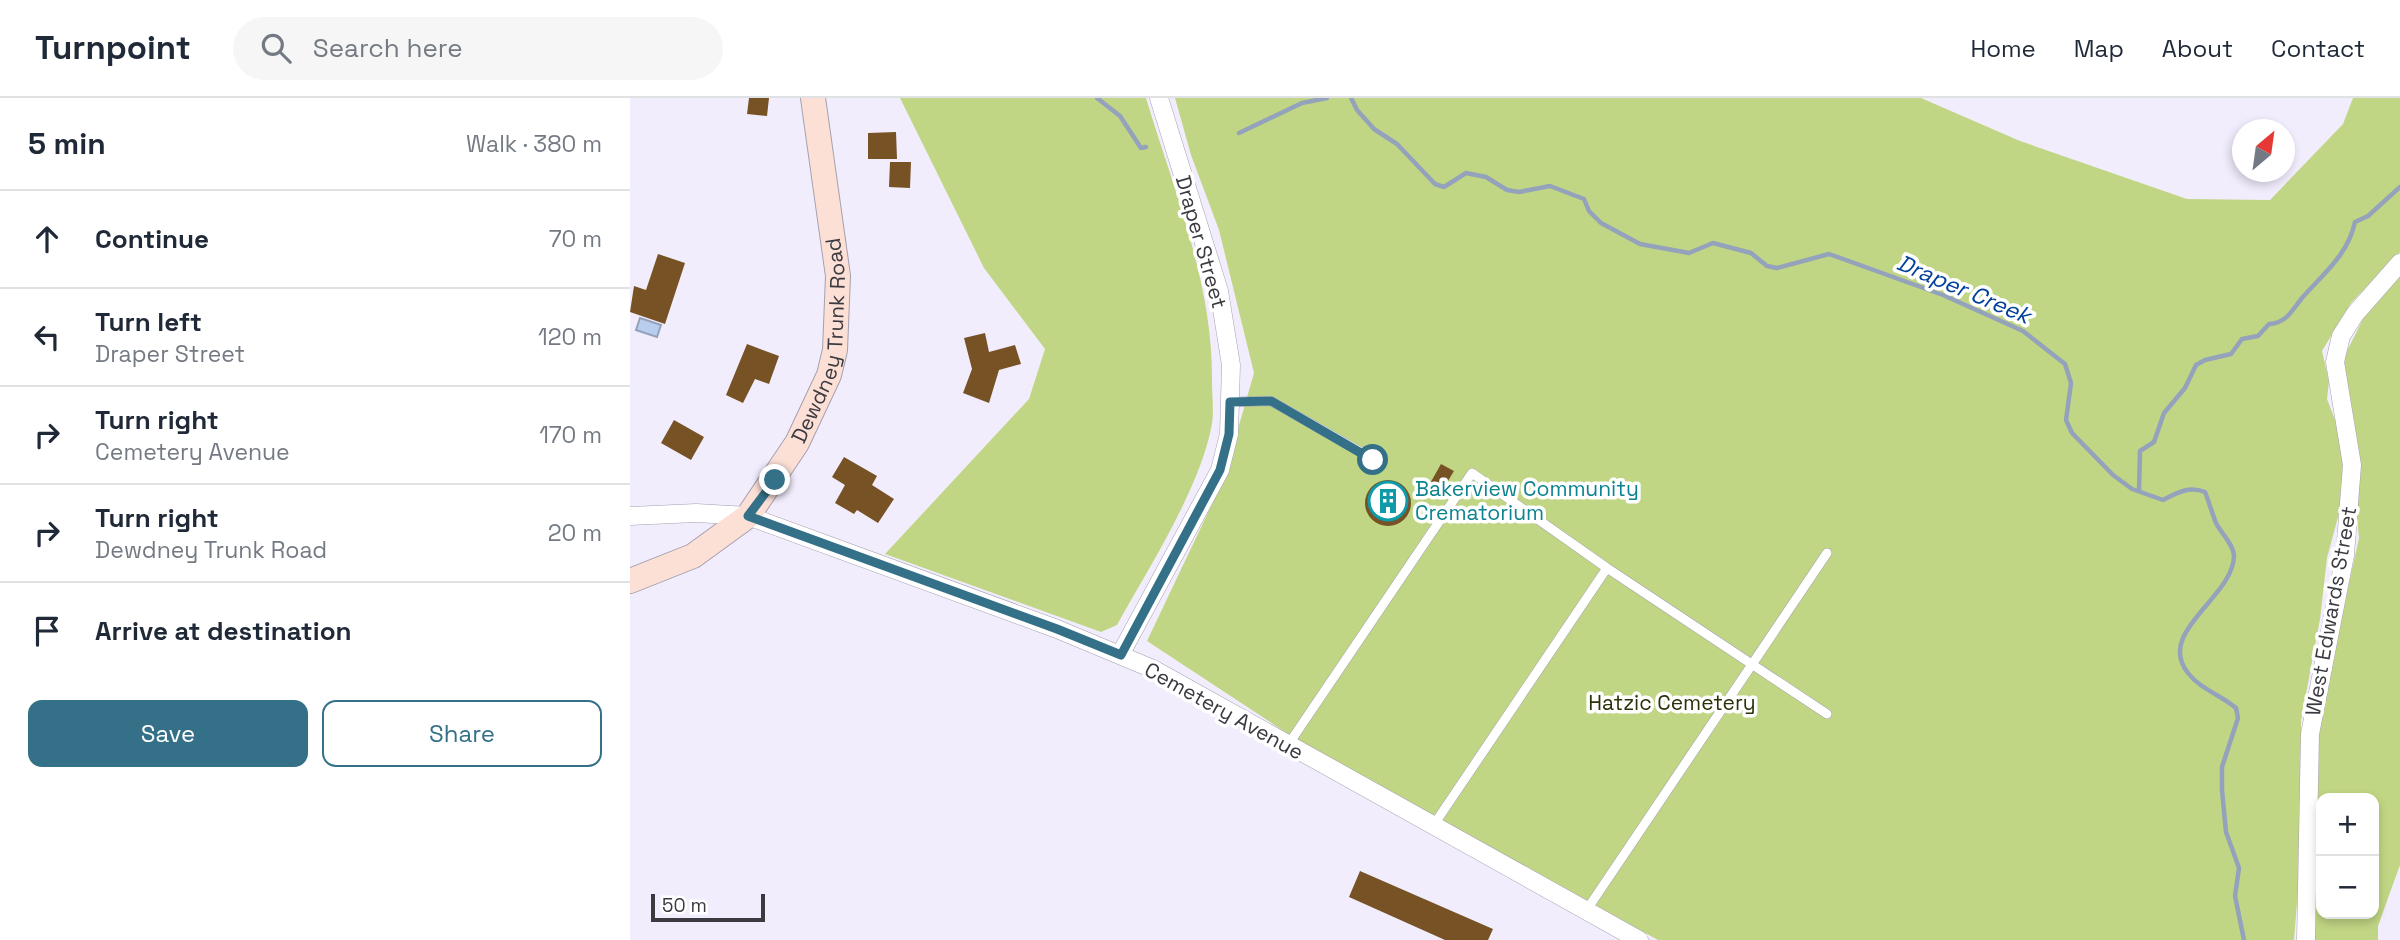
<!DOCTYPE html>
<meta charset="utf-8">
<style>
:root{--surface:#fff;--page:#f6f6f7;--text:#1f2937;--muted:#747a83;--line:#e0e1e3;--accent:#347188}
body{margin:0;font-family:"Space Grotesk",sans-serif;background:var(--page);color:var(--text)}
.controls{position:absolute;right:21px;bottom:21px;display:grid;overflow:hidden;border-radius:14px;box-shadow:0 4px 10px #0003}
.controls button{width:63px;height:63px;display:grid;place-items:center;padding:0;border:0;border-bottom:2px solid var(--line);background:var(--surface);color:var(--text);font:35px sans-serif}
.compass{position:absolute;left:1602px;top:21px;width:63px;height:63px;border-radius:50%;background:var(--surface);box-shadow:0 4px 10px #0003;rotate:29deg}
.scale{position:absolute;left:21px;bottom:18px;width:114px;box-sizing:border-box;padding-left:7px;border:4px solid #3c3a41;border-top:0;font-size:19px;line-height:24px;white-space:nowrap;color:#3c3a41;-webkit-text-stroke:5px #fff;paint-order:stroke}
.stop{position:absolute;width:21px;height:21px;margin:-16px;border:5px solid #347188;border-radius:50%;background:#fff}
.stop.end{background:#347188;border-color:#fff;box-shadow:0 2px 7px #0008}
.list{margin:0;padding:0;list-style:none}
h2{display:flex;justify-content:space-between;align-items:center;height:91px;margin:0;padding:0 28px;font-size:30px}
h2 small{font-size:23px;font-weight:400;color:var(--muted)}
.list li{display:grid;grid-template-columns:46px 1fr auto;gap:21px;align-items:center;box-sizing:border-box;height:98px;padding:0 28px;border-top:2px solid var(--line)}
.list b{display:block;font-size:26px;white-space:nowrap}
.list p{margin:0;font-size:23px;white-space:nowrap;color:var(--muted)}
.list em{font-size:23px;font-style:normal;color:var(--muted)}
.actions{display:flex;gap:14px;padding:21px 28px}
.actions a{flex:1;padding:16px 0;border:2px solid var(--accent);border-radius:14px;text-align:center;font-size:24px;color:var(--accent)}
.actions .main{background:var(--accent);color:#fff}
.icon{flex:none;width:38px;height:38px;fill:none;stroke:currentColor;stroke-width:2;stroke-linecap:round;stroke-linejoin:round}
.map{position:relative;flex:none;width:1770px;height:842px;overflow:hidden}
header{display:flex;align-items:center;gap:42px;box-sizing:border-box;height:98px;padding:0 35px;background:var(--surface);border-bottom:2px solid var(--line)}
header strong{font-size:33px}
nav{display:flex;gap:38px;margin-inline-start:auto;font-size:24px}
.search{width:490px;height:63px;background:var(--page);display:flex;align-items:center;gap:18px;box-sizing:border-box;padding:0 24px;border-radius:38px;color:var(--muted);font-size:26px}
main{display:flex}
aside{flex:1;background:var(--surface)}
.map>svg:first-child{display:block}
.green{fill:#c1d684;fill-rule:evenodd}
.water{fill:#b9ceef;stroke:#94a2bb;stroke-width:2}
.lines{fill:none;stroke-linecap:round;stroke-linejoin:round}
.stream{stroke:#94a2bb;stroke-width:4.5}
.building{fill:#765225}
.lane-casing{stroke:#a5a0af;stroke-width:10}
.street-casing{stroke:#a5a0af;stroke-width:19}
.secondary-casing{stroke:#a5a0af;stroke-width:26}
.lane{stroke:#fff;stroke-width:9}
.street{stroke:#fff;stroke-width:18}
.secondary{stroke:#fce0d6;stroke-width:24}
.route{stroke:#347188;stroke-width:9}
.labels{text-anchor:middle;stroke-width:7;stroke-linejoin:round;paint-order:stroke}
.street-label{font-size:21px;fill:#3c3a41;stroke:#fff}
.culture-label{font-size:21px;fill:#0d838f;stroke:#fff;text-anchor:start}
.park-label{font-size:21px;fill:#293207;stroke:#fff}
.water-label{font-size:23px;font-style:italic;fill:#003f9a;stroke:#fff}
</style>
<header>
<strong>Turnpoint</strong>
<div class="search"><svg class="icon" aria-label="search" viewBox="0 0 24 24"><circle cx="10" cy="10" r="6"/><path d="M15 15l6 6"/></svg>Search here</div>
<nav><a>Home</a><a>Map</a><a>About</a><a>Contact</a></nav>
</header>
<main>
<aside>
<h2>5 min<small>Walk · 380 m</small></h2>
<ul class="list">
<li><svg class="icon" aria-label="ahead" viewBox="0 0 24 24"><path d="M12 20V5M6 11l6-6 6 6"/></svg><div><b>Continue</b></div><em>70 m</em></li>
<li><svg class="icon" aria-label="left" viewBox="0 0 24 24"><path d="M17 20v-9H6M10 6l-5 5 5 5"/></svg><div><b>Turn left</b><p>Draper Street</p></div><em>120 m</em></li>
<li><svg class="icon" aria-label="right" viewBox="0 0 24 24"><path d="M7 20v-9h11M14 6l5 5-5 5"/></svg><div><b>Turn right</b><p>Cemetery Avenue</p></div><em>170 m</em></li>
<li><svg class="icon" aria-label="right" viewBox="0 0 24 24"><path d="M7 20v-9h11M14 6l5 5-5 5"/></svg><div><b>Turn right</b><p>Dewdney Trunk Road</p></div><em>20 m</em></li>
<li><svg class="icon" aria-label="arrive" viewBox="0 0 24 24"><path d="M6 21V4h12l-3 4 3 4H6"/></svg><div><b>Arrive at destination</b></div></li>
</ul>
<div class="actions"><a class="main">Save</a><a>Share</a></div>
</aside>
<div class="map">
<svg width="1770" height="842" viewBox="0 0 1770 842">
<rect width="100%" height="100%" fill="#f2edfd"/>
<path class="green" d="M270 0H516C544 93 583 185 582 283 582 297 584 313 582 326 570 391 519 469 487 527L471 534 255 456 399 301 415 251 354 170Z
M545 0H1291L1390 43 1557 101 1640 102 1713 26 1723 0H1770V154L1721 205 1692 253 1699 283 1697 301 1707 327 1716 368 1711 408 1697 460 1690 521 1671 623V756L1664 842H1028L663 639 517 543 593 383 624 275 589 132 561 57Z
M1770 176V767L1748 828V842H1685L1686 661 1693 603 1729 440 1713 261 1739 209ZM1691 700H1744V816H1691Z"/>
<path class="water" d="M10 220 31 227 27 239 6 232Z"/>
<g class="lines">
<path class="stream" d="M467 0 490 18 511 50 516 49
M721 0 727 12 744 31 767 46 805 86 814 89 836 75 856 79 877 92 889 94 920 88 954 101 959 113 971 125 1010 146 1059 155 1083 145 1121 155 1137 168 1147 170 1199 156 1313 197 1393 233 1435 266 1441 285 1436 322 1442 335 1483 377 1502 391 1533 402C1548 394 1559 388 1575 394 1579 404 1582 415 1586 425 1591 435 1604 447 1604 458 1603 500 1525 534 1558 575 1570 591 1591 597 1606 610L1608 620 1592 669V692L1596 734 1609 770 1605 798 1614 842
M609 35 672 5 697 0
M1509 393 1510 353 1524 344 1534 315 1555 290 1566 267 1575 262 1601 256 1612 241 1628 238 1639 226C1657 225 1662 212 1672 200 1693 176 1718 157 1725 124L1738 118 1770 89"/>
</g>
<path class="building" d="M119 0H139L137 18 117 16Z
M266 34 267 61H238V35Z
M260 64H281L280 90 259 89Z
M28 156 55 165 35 226 0 214 4 188 16 192Z
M355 235 359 254 385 247 391 266 369 272 359 305 333 295 342 271 334 240Z
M117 246 149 258 139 286 125 281 113 305 96 297Z
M44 322 74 339 61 362 31 345Z
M214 359 247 378 242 387 264 401 248 425 227 412 224 416 205 405 215 387 202 379Z
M811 366 824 373 810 396 798 389Z
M735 405a23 23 0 1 1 46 0a23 23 0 1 1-46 0Z
M730 773 863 831 858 842H815L719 799Z"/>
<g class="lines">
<defs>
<path id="lane" d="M600 304 641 303 743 361
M977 470 1197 616
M658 647 842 375 977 470 803 728
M956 813 1197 455"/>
<path id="street" d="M0 418 66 415 118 418 427 531 523 571 1009 842
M490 557 590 372 599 336 601 267 589 193 529 0
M1676 842 1680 636 1715 457 1722 367 1705 264 1711 238 1725 216 1770 165"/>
<g id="secondary">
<path id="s1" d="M0 483 63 458 118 418 167 345 199 277 205 252 208 178 183 0"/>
</g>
</defs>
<use href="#lane" class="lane-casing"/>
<use href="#street" class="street-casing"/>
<use href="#secondary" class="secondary-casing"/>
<use href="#lane" class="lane"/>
<use href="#street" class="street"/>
<use href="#secondary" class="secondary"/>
</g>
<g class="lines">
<path class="route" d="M145 382 118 418 427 531 491 557 590 372 599 336 600 304 641 303 743 362"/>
</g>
<defs>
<symbol id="building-ring" viewBox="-11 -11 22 22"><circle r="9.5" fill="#fff" stroke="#0f9aa8" stroke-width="1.5"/><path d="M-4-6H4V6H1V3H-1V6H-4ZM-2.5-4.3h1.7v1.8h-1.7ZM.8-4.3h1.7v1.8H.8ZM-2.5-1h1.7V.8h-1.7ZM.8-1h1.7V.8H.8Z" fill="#0f9aa8"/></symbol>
</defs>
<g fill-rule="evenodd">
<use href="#building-ring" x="736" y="381" width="44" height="44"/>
</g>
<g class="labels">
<g class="street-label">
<text transform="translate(571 144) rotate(74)" y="7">Draper Street</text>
<text dy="7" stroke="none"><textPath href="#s1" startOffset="331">Dewdney Trunk Road</textPath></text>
<text transform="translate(1701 513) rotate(-80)" y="7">West Edwards Street</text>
<text transform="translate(594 613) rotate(29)" y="7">Cemetery Avenue</text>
</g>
<g class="culture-label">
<text x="785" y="398">Bakerview Community<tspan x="785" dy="24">Crematorium</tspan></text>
</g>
<g class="park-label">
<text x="1042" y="612">Hatzic Cemetery</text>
</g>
<g class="water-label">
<text transform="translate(1334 191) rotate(23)" y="8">Draper Creek</text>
</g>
</g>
</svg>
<div class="controls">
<button>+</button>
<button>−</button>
</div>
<svg class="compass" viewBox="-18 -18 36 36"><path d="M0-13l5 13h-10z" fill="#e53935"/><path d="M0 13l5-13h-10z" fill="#747a83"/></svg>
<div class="scale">50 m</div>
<div class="stop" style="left:743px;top:362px"></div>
<div class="stop end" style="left:145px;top:382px"></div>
</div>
</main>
